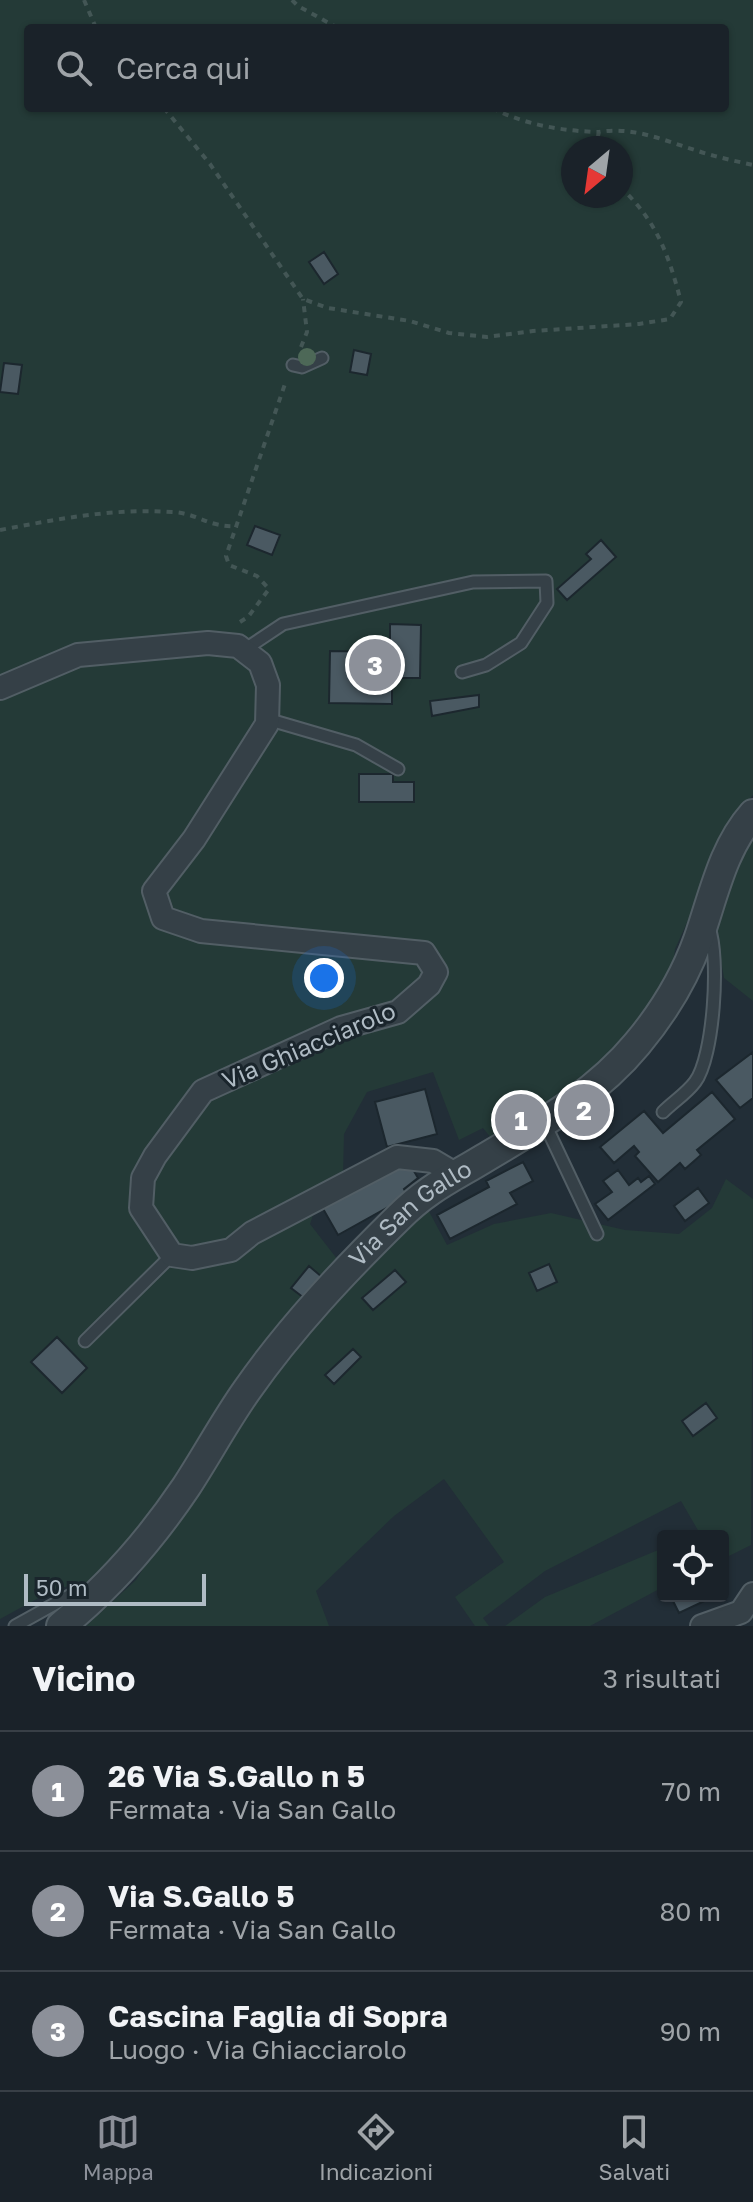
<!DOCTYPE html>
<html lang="it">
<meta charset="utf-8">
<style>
:root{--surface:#1a2229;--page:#272f35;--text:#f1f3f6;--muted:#9fa4a8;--line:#383f46;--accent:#8c9099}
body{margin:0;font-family:"Golos Text",sans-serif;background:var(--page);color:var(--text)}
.controls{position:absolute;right:24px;bottom:24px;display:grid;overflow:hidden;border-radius:8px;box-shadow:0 2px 6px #0004}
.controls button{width:72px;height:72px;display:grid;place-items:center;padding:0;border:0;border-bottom:2px solid var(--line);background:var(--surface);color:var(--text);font:40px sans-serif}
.compass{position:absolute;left:561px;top:136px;width:72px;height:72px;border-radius:50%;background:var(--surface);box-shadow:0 2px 6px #0004;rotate:209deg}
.scale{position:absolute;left:24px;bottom:20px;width:182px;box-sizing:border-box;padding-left:8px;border:4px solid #afbbc4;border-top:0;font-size:22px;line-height:28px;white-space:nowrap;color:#afbbc4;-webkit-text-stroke:6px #1a252c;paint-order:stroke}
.you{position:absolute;left:324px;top:978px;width:28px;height:28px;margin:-20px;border:6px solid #fff;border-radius:50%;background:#1a73e8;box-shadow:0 0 0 12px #1a73e833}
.badge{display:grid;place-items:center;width:52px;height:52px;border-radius:50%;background:var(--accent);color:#fff;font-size:26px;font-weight:700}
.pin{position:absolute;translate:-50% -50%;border:4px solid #fff;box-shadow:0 2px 8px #0006}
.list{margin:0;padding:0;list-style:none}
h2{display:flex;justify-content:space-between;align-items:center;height:104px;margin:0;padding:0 32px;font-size:34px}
h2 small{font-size:26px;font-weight:400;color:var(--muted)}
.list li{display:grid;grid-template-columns:52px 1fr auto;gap:24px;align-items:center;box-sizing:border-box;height:120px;padding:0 32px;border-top:2px solid var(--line)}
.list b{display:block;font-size:30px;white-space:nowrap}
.list p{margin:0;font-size:26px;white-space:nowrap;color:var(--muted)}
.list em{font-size:26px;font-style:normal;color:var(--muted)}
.icon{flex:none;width:44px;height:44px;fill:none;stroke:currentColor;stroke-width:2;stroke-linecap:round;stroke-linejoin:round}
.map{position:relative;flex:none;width:753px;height:1626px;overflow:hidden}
.search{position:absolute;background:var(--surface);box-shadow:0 2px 6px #0004;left:24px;right:24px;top:24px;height:88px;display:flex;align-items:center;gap:20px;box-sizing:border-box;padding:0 28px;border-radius:8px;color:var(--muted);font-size:30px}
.sheet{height:464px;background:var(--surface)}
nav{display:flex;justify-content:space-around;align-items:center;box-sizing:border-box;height:112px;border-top:2px solid var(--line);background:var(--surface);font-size:22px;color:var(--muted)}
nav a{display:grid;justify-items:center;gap:4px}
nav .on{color:var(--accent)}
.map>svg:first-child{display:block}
.green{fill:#243a37;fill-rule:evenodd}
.building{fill:#4a5962;stroke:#1c272e;stroke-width:2}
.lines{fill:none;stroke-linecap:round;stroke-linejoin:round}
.service-casing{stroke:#525e65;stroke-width:15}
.minor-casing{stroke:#525e65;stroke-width:26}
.tertiary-casing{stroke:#525e65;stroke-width:32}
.path{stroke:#435655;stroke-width:4;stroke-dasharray:6 6;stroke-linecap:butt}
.service{stroke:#354047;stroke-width:11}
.minor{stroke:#354047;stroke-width:22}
.tertiary{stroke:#354047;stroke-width:28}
.tree{fill:#4d6857}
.labels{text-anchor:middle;stroke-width:6;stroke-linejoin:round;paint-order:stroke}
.street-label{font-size:24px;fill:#afbbc4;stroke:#1a252c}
</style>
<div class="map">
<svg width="753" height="1626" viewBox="0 0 753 1626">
<rect width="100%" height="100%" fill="#222e37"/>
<path class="green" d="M0 0H753V795L739 811 709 862 695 905 675 949 672 975 626 1034 588 1074 546 1108 492 1139 483 1128 459 1140 433 1072 367 1092 344 1134 343 1176 318 1200 310 1224 341 1264 208 1443 98 1583 57 1588 0 1619ZM28 28H725V108H28ZM573 148H621V196H573Z
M753 838V1001L724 978C722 963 716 943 718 927 720 909 741 851 753 838Z
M726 1179 753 1199 751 1545 723 1559V1536H691L699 1532 681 1501 545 1571 483 1618 489 1626H475L455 1597 504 1562 444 1479 394 1516 316 1591 329 1626H86L136 1580 277 1355 425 1204 447 1245 494 1224 551 1213 625 1230 679 1234 712 1208Z
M663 1548V1587L590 1626H505L545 1597Z"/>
<path class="building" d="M324 252 338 274 324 284 309 262Z
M354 350 371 354 367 375 350 372Z
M4 363 22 365 18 394 0 392Z
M255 526 280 535 272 555 247 545Z
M601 540 616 557 567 600 557 589 591 559 586 554Z
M390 624 421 625 420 678H392V704L329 703 330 651 390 652Z
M479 695V707L432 716 430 701Z
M359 774H393V782H414V802H359Z
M753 1052V1098L740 1108 716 1080Z
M425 1089 437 1134 387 1147 375 1102Z
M712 1092 735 1119 697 1150 701 1155 685 1169 680 1163 658 1182 635 1156 639 1152 634 1146 614 1163 600 1147 644 1111 663 1133Z
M523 1162 533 1181 510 1193 517 1204 450 1239 437 1215 489 1187 486 1181Z
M400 1163 411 1166 418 1178 404 1189 408 1196 338 1235 322 1207Z
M618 1170 629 1185 638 1178 641 1182 649 1176 655 1184 608 1220 595 1204 612 1192 603 1181Z
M698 1188 709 1203 685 1221 674 1206Z
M549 1264 557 1282 537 1291 529 1273Z
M309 1266 322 1277 304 1298 291 1288Z
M395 1270 406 1282 373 1310 362 1298Z
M57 1337 87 1368 62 1393 31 1362Z
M353 1349 361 1357 334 1384 325 1375Z
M706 1403 717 1418 693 1436 682 1421Z
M683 1596H715L679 1613 673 1601Z"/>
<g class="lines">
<defs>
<path id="service" d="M293 365 302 367 322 358
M244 650 283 624 473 582 546 581 547 603 521 643 486 665 462 672
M267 719 356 745 398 769
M663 1112C673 1102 687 1093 695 1082 714 1057 720 957 709 928
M544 1122 597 1234
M85 1341 172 1255
M15 1626 69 1596 89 1593"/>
<path id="minor" d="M0 688 78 655 208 643 238 646 260 663 268 685 267 724 194 839 154 891 163 918 201 931 424 953 436 972 429 985 398 1012 341 1028 203 1091 155 1156 143 1178 141 1208 172 1255 192 1258 231 1250 252 1233 397 1157 433 1161 455 1174
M702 1626 741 1612 753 1594"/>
<g id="tertiary">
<path id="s1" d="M61 1626C109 1587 151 1539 186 1487 207 1455 225 1421 247 1390 291 1327 344 1271 399 1217 427 1189 450 1179 483 1159 538 1126 595 1095 637 1044 663 1013 684 979 698 940 713 898 722 849 753 814"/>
</g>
</defs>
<use href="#service" class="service-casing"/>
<use href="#minor" class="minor-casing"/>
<use href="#tertiary" class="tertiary-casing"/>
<path class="path" d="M84 0 96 28
M292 0 298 6 338 28
M164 108 210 164 303 299 328 308 410 321 449 333 487 337 533 331 639 324 670 319 681 302C669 256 657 221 621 188
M492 108C526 125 562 131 599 132
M595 148 599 132C634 126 665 141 698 151 716 157 735 161 753 165
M301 347 307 332 303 299
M0 530C58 519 113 508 172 512 198 513 208 528 238 526
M240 622 248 617 269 589 257 576 229 565 226 556 286 381"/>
<use href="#service" class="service"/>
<use href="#minor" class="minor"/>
<use href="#tertiary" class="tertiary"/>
</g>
<circle class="tree" cx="307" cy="357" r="9"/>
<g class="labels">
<g class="street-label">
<text transform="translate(309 1046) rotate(-23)" y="8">Via Ghiacciarolo</text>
<text dy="8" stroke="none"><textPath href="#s1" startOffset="544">Via San Gallo</textPath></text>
</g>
</g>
</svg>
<div class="controls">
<button><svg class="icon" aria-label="locate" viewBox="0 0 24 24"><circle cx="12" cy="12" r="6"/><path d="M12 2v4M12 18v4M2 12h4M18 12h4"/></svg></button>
</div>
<svg class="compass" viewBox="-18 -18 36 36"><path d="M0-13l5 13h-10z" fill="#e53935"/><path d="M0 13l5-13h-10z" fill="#9fa4a8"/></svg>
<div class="scale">50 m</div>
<div class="you"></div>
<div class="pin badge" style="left:521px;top:1120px">1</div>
<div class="pin badge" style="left:584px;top:1110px">2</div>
<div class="pin badge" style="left:375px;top:665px">3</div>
<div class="search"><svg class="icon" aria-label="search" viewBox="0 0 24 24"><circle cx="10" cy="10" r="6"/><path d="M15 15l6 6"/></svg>Cerca qui</div>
</div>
<section class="sheet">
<h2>Vicino<small>3 risultati</small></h2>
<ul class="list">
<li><span class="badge">1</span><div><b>26 Via S.Gallo n 5</b><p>Fermata · Via San Gallo</p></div><em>70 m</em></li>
<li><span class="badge">2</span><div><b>Via S.Gallo 5</b><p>Fermata · Via San Gallo</p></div><em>80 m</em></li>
<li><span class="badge">3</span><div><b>Cascina Faglia di Sopra</b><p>Luogo · Via Ghiacciarolo</p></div><em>90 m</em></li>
</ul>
</section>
<nav>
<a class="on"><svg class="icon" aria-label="map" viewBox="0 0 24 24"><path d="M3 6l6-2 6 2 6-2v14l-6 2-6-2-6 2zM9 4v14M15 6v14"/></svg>Mappa</a>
<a><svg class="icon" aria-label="directions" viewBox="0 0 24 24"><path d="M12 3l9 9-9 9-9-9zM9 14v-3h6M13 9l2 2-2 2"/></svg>Indicazioni</a>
<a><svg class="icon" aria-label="saved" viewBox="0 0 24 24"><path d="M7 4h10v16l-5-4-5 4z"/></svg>Salvati</a>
</nav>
